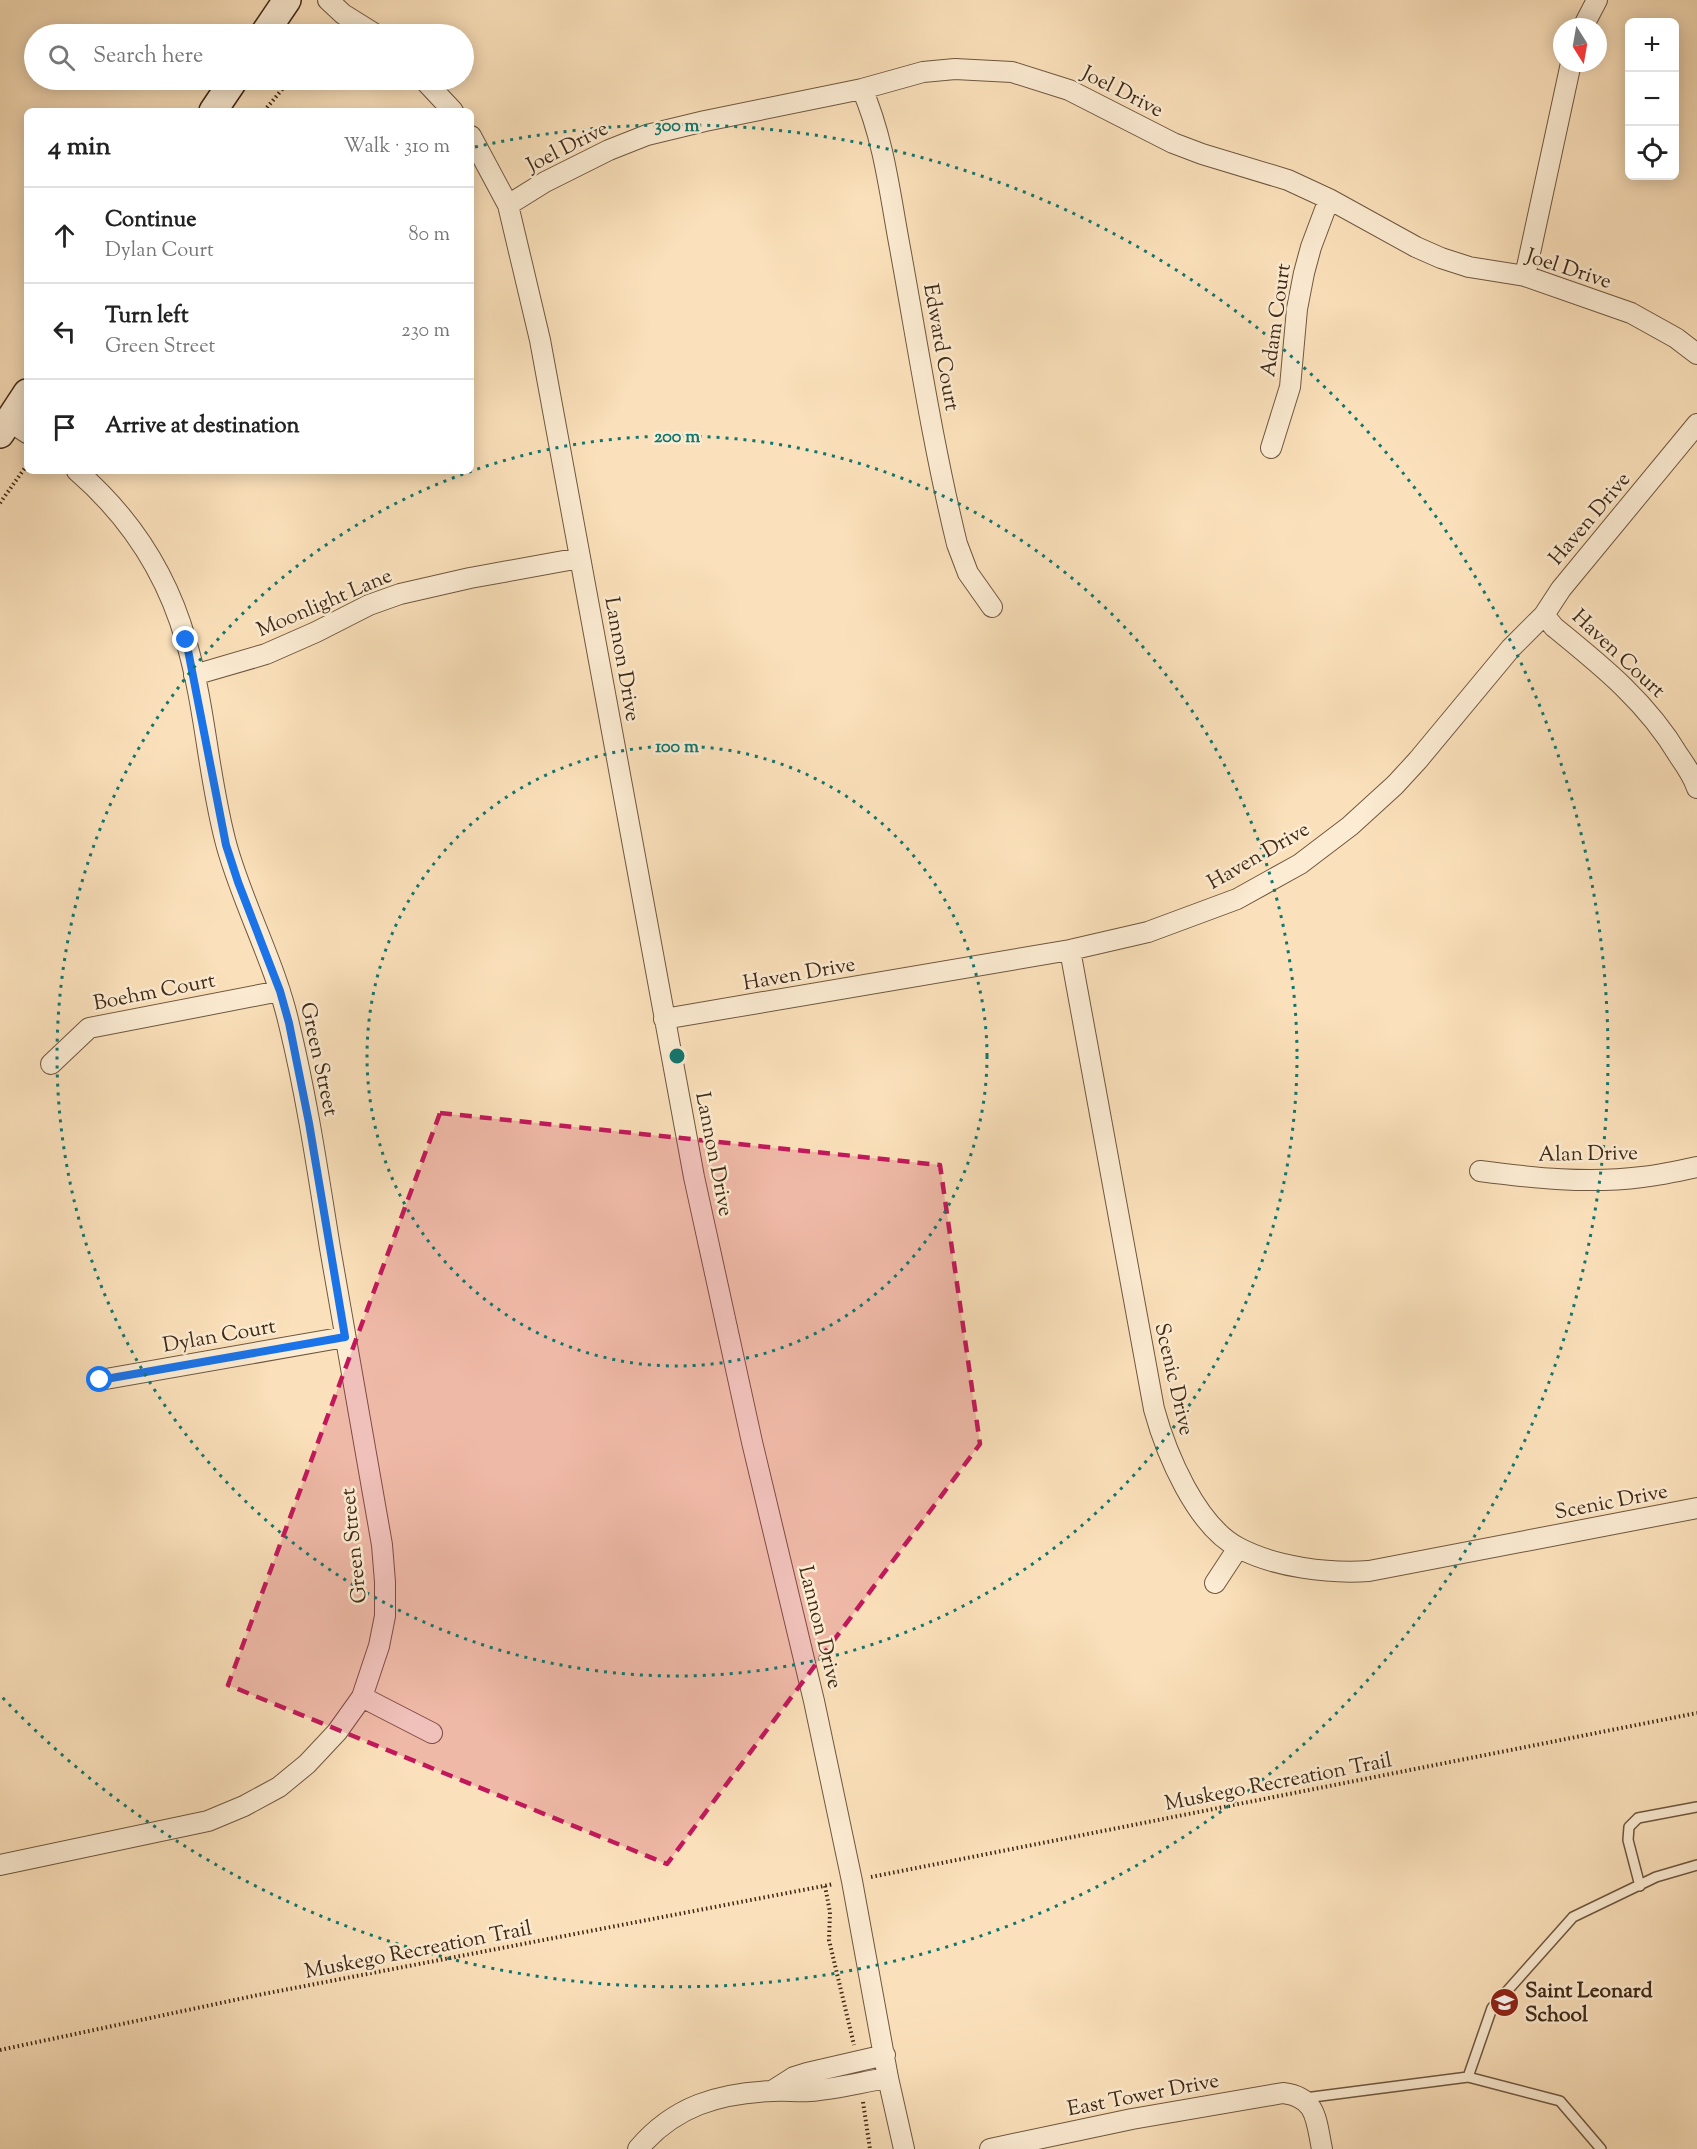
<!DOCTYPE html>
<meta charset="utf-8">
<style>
:root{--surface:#fff;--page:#f2f2f2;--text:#222;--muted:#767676;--line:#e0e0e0}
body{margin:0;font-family:"Sorts Mill Goudy",serif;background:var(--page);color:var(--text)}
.controls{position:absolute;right:18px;top:18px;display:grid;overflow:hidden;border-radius:9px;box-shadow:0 3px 15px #0003}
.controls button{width:54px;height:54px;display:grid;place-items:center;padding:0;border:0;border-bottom:2px solid var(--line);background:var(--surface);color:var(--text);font:30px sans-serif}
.compass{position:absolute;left:1553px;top:18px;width:54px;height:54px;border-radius:50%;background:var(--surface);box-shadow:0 3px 15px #0003;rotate:169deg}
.stop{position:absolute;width:18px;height:18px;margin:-14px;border:4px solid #1a73e8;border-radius:50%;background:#fff}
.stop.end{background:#1a73e8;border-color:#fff;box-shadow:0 2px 6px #0008}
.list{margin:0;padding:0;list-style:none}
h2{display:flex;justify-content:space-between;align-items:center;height:78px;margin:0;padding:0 24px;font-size:26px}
h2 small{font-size:20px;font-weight:400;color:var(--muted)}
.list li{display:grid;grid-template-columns:39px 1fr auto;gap:18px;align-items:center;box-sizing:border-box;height:96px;padding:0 24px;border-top:2px solid var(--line)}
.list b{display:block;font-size:22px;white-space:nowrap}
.list p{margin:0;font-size:20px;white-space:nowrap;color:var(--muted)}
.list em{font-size:20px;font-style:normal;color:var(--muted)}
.icon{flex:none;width:33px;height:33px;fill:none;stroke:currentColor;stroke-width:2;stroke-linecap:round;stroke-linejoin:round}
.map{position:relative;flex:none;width:1697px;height:2149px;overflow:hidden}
.search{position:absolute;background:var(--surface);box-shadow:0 3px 15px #0003;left:24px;top:24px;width:450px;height:66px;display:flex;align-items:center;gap:15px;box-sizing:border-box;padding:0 21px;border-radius:33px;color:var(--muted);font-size:22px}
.panel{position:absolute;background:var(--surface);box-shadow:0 3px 15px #0003;left:24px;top:108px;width:450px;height:366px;border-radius:9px}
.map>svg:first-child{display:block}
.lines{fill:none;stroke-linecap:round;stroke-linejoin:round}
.lane-casing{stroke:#6f573f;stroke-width:12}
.street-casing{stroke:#6f573f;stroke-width:22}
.secondary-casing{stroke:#402916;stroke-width:30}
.path{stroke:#402916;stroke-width:4;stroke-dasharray:1.5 3;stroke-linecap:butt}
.lane{stroke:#fcecd3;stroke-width:9}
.street{stroke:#fcecd3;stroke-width:20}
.secondary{stroke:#fcecd3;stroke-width:27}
.route{stroke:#1a73e8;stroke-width:8}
.marked{fill:#c2185b;fill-opacity:0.2;stroke:#c2185b;stroke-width:4.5;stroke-dasharray:12 8;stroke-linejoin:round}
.ring{fill:none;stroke:#0f766e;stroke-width:3;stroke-dasharray:3 6}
.labels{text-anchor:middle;stroke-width:5;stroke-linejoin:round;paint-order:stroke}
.street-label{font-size:21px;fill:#402916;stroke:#fcecd3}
.poi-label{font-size:21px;font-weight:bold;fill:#402916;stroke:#fcecd3;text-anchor:start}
.centre{fill:#0f766e;stroke:#fcecd3;stroke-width:3}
.ring-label{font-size:18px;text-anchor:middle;font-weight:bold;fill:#0f766e;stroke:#fcecd3;stroke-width:5;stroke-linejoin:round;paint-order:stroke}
</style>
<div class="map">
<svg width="1697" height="2149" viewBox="0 0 1697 2149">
<rect width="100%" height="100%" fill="#fbe1bb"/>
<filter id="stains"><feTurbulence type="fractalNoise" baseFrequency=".00333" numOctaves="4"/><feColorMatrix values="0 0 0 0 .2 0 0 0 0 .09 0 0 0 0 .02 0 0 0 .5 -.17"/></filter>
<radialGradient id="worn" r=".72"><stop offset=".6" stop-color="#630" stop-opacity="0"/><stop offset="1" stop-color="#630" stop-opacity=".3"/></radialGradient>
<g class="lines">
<defs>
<path id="lane" d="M1640 1886 1628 1840 1629 1827 1638 1818 1697 1807
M1468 2077 1492 2008 1573 1917 1656 1877 1697 1865
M1305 2098 1468 2077 1560 2101 1601 2149"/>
<path id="street" d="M328 0 343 14 375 34
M1583 27 1597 0
M424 80 453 111
M862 89C884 139 890 195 900 248 918 347 933 446 957 544L968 573 992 607
M471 136 508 205 540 340 694 1177 752 1442 814 1701 852 1881 888 2078 904 2149
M508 205 545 182 609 150 647 135 705 121 862 89 923 72 955 69 1012 72 1069 90 1173 143 1202 154 1288 180 1329 199 1416 247 1441 258 1469 267 1525 276 1631 313 1676 338 1697 354
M1525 276 1571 63
M9 421 27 433
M1271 448 1290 387 1297 309 1304 273 1311 247 1329 199
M1544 615 1554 627C1602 666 1647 702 1679 756 1686 766 1693 776 1697 788
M194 675 266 654 316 632 369 605 400 594 470 578 580 558
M1070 950 1154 1409C1166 1453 1196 1526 1239 1548 1275 1567 1329 1574 1369 1571L1697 1508
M664 1019 1070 950 1148 932 1237 899 1300 864 1350 826 1395 785 1418 760 1511 648 1544 615 1561 589 1697 424
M51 1064 89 1028 280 991
M1480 1171C1534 1178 1588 1184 1642 1177 1660 1175 1679 1171 1697 1167
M100 1380 345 1337
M1215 1583 1238 1548
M362 1697 432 1733
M0 1865 208 1821 244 1806 279 1787 307 1764 337 1732 362 1697 379 1646 385 1616V1582L382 1545C364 1446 347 1347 330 1248 318 1173 307 1098 289 1024 275 963 244 907 227 847 208 779 206 708 186 641 167 574 129 516 77 471
M772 2091 794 2077 807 2073 885 2055
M638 2149C674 2106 719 2093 773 2091 786 2090 798 2092 810 2091 836 2089 862 2082 888 2078
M990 2149 1132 2119 1283 2093C1317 2097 1316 2120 1322 2149"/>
<path id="secondary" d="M264 34 287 0
M213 111 234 80
M0 434 27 393"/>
</defs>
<use href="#lane" class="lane-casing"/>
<use href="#street" class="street-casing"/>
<use href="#secondary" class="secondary-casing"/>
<path class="path" d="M264 111 290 80
M0 503 27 465
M871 1877 1697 1713
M825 1886 830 1912 829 1940 854 2045
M0 2050 258 1995 834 1884
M863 2102 870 2149"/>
<use href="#lane" class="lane"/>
<use href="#street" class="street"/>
<use href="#secondary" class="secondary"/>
</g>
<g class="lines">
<path class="route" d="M100 1380 345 1337 309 1123 289 1023 280 991 238 882 226 845 186 640"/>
</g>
<path class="marked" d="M440 1113 940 1165 980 1444 667 1864 228 1685Z"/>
<g class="ring">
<circle cx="677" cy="1056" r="310"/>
<circle cx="677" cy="1056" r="620"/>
<path d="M475 147A931 931 0 1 1 2 1697"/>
</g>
<defs>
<symbol id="school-disc" viewBox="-11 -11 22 22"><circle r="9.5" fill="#8f2418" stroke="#fcecd3"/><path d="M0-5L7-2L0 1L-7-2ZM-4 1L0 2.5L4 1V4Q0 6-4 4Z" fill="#fff"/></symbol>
</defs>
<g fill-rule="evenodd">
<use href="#school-disc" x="1488" y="1986" width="33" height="33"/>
</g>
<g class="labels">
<g class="street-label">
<text transform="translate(1123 91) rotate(27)" y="7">Joel Drive</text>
<text transform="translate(567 146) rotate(-27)" y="7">Joel Drive</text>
<text transform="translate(1569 268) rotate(18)" y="7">Joel Drive</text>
<text transform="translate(1275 320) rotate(-82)" y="7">Adam Court</text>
<text transform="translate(942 347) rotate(80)" y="7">Edward Court</text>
<text transform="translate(1589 518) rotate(-50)" y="7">Haven Drive</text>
<text transform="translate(324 602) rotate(-23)" y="7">Moonlight Lane</text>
<text transform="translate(1619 653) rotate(43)" y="7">Haven Court</text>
<text transform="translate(623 659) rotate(80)" y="7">Lannon Drive</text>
<text transform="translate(1258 855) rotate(-30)" y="7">Haven Drive</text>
<text transform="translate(799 973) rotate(-10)" y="7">Haven Drive</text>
<text transform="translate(154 991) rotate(-11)" y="7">Boehm Court</text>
<text transform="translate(320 1059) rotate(78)" y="7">Green Street</text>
<text transform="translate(1588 1153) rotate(-1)" y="7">Alan Drive</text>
<text transform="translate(715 1154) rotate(79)" y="7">Lannon Drive</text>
<text transform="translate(219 1335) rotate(-10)" y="7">Dylan Court</text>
<text transform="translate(1175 1379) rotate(77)" y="7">Scenic Drive</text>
<text transform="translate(1611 1501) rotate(-11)" y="7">Scenic Drive</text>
<text transform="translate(353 1546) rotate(-96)" y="7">Green Street</text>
<text transform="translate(821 1627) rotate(76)" y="7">Lannon Drive</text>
<text transform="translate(1278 1781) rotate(-11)" y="7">Muskego Recreation Trail</text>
<text transform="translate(418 1949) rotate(-11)" y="7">Muskego Recreation Trail</text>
<text transform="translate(1143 2094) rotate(-11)" y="7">East Tower Drive</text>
</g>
<g class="poi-label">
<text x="1525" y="1997">Saint Leonard<tspan x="1525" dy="24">School</tspan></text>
</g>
</g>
<circle cx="677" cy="1056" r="9" class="centre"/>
<g class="ring-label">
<text x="677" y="131">300 m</text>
<text x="677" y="442">200 m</text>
<text x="677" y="752">100 m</text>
</g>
<rect width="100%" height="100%" filter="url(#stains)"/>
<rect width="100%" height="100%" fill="url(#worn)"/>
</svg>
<div class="controls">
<button>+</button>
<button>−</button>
<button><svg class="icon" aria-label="locate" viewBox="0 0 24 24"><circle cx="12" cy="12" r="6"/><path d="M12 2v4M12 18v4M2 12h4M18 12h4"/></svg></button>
</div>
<svg class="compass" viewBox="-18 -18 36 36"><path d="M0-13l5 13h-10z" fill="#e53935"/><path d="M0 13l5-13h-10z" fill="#767676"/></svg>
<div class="stop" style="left:100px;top:1380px"></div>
<div class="stop end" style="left:186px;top:640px"></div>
<div class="search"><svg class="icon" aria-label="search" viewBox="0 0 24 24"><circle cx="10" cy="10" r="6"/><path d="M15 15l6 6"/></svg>Search here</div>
<section class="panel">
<h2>4 min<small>Walk · 310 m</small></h2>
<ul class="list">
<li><svg class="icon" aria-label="ahead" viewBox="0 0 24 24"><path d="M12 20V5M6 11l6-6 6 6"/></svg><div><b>Continue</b><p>Dylan Court</p></div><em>80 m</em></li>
<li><svg class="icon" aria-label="left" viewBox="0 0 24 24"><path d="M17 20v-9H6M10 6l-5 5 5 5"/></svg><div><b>Turn left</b><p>Green Street</p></div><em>230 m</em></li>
<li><svg class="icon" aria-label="arrive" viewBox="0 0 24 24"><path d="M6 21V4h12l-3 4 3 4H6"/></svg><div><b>Arrive at destination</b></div></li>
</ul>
</section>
</div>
